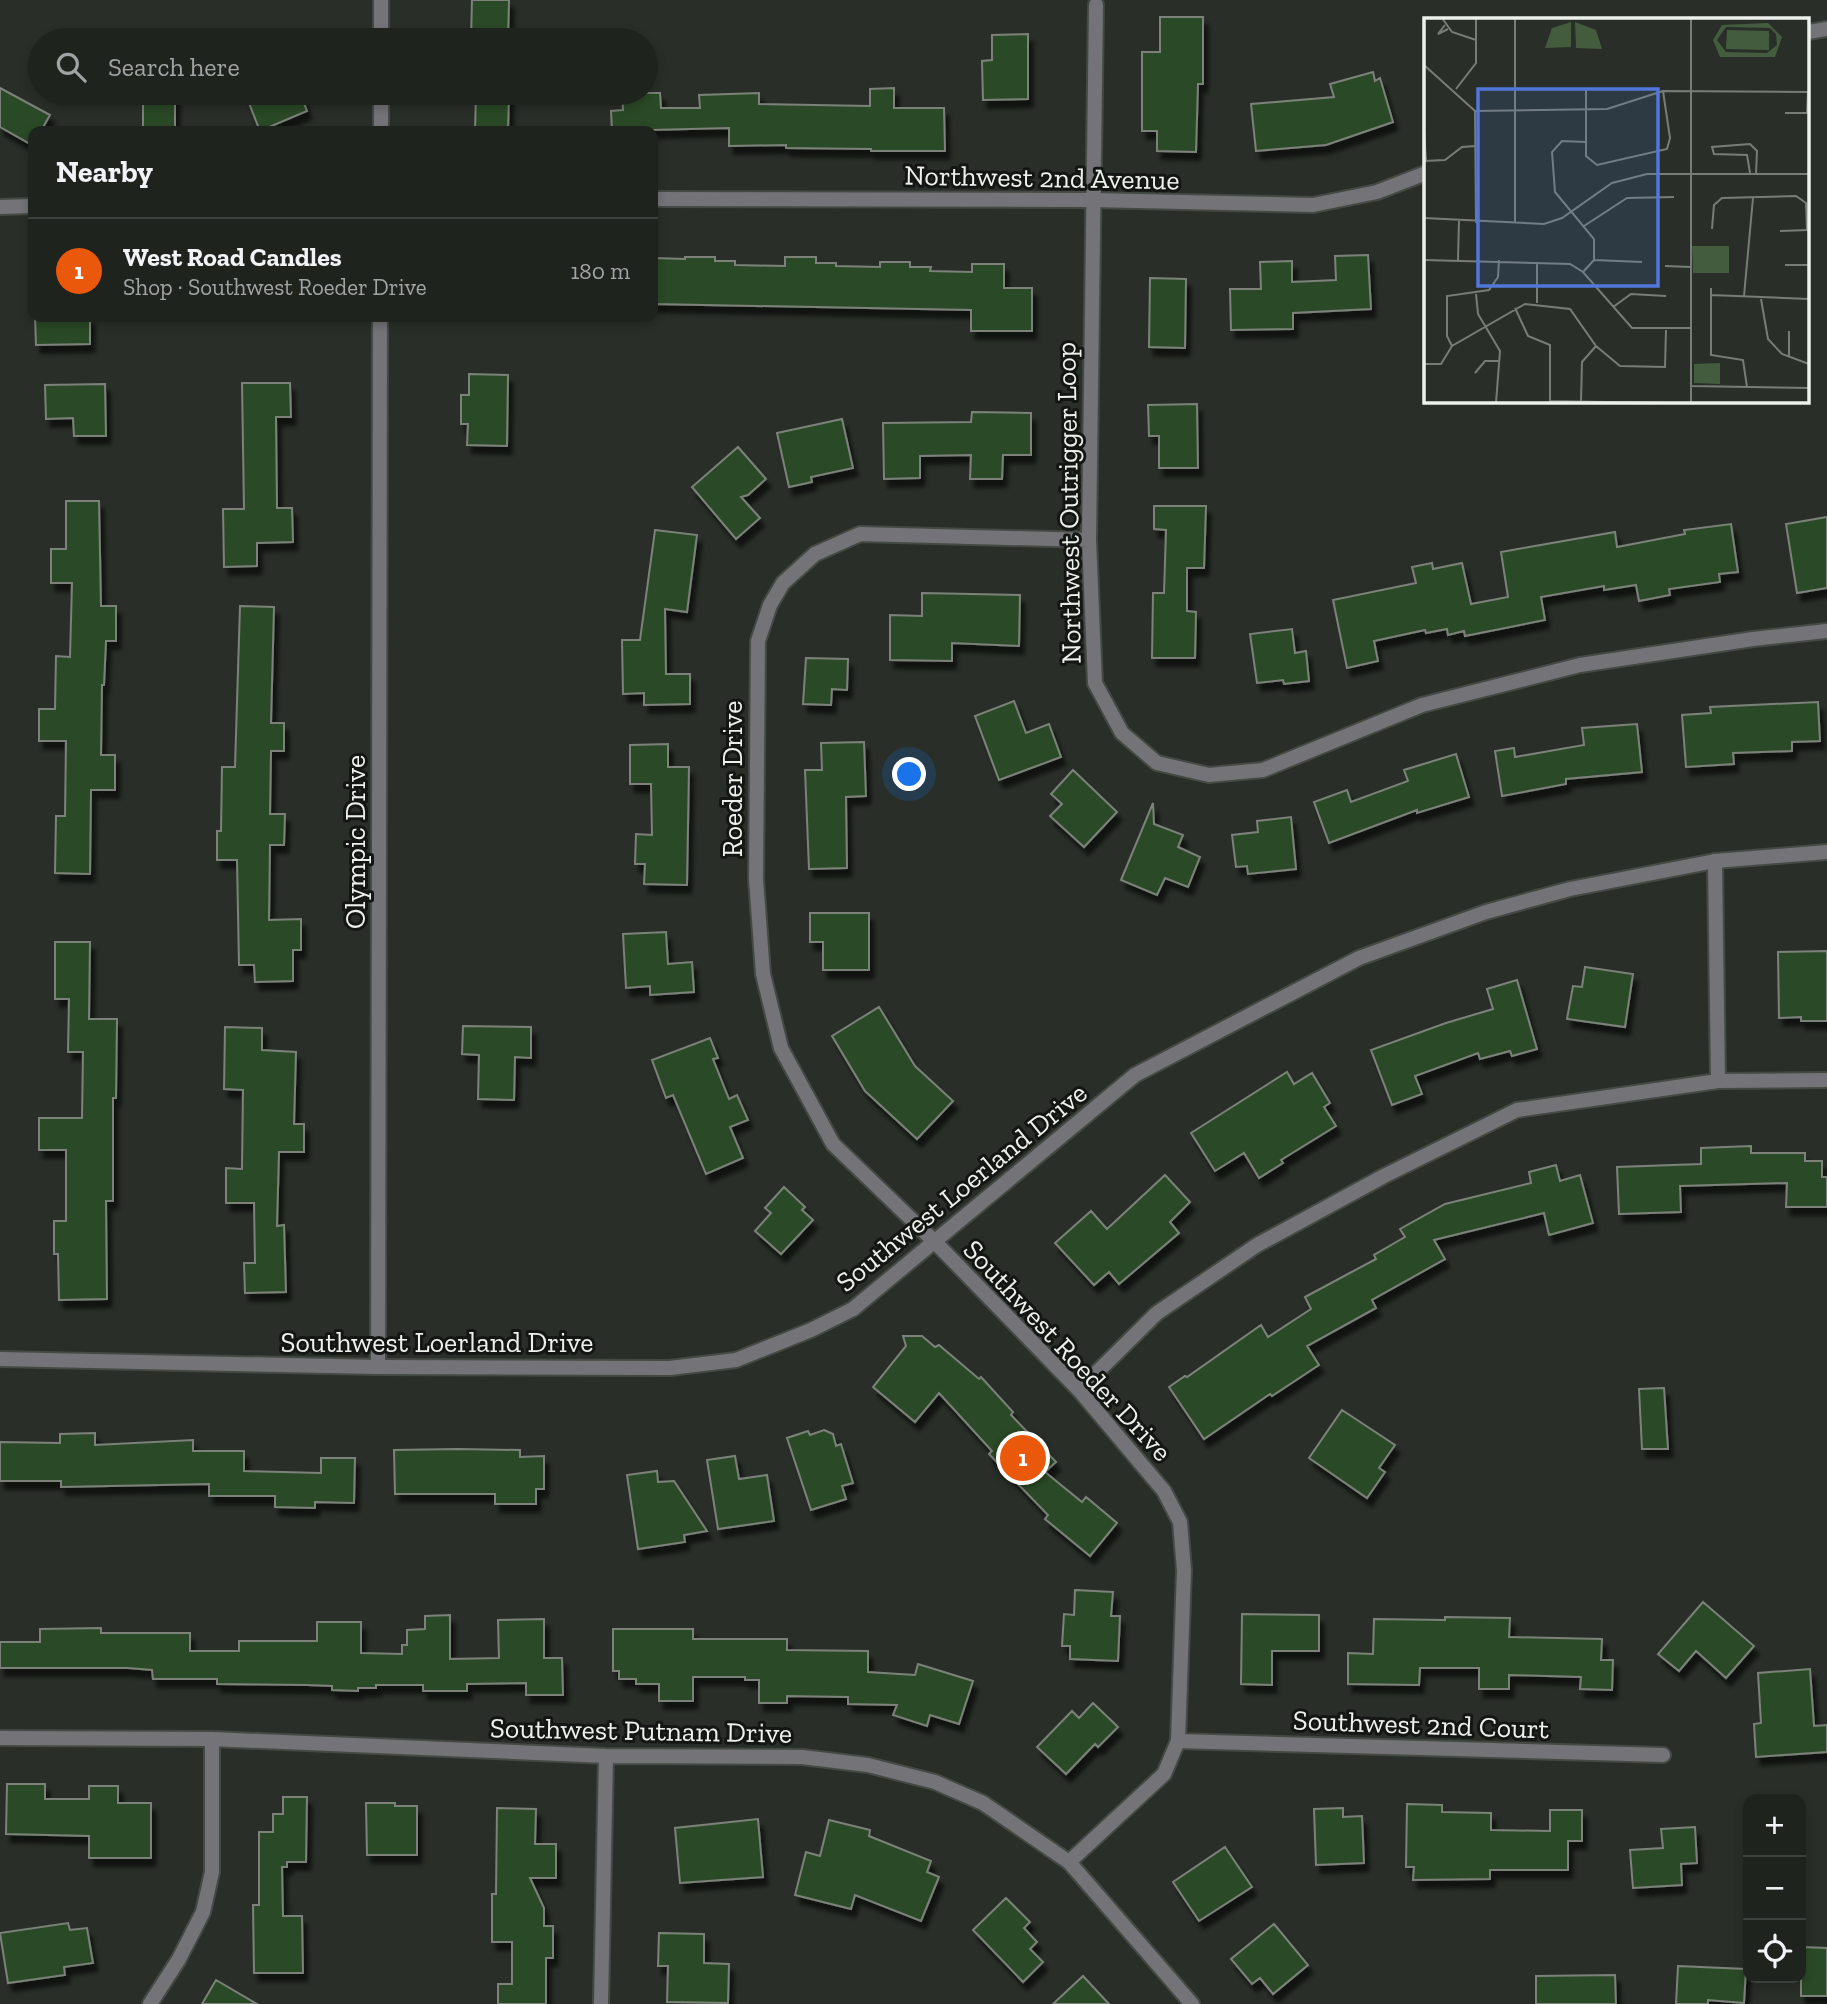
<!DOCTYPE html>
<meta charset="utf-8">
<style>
:root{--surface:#1f231e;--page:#272b27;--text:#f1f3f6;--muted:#a1a4a4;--line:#3c403c;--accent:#ea580c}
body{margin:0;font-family:"Zilla Slab",serif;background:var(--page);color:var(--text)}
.controls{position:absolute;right:21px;bottom:21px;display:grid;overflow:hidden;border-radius:14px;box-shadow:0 4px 10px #0003}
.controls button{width:63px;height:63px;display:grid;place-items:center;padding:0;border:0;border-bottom:2px solid var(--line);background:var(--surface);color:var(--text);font:35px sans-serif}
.you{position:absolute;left:910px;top:775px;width:24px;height:24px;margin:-18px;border:5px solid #fff;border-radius:50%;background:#1a73e8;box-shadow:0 0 0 10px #1a73e833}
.badge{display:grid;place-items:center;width:46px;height:46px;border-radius:50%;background:var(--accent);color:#fff;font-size:23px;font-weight:700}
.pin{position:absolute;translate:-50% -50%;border:4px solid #fff;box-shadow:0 2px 7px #0006}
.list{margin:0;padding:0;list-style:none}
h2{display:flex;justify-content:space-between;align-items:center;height:91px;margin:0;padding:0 28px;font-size:30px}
h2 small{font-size:23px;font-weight:400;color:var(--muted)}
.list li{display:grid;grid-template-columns:46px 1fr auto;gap:21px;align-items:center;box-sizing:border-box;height:105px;padding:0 28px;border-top:2px solid var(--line)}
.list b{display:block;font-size:26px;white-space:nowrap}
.list p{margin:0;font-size:23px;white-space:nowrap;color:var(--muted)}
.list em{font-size:23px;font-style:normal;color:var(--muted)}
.icon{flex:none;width:38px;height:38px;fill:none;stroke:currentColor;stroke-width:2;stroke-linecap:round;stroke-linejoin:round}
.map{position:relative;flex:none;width:1827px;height:2004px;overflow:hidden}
.search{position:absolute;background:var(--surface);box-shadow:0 4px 10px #0003;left:28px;top:28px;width:630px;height:77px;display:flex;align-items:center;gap:18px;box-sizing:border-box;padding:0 24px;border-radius:38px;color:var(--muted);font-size:26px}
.panel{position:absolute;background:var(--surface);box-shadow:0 4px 10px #0003;left:28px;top:126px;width:630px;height:196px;border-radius:14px}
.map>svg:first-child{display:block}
.building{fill:#2c4a26;stroke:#7b827a;stroke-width:2;filter:url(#shadow)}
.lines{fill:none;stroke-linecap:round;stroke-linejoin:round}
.minor-casing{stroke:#444a43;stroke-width:18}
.tertiary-casing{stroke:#444a43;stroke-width:18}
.minor{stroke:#747478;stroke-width:14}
.tertiary{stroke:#747478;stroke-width:14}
.labels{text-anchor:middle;stroke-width:6;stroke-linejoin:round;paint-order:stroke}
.street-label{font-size:28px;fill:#edf1ec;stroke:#141613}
.inset-road{fill:none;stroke:#777d76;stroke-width:2}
.view{fill:#5177dd;fill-opacity:0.15;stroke:#5177dd;stroke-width:3.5}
.inset-edge{fill:none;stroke:#edf1ec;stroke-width:3.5}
</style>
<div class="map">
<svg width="1827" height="2004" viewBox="0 0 1827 2004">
<defs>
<filter id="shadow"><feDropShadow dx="4.5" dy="8" stdDeviation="2" flood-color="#0009"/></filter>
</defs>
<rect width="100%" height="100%" fill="#292f28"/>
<path class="building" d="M472 0H509L508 40H471Z
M1160 17H1203V84H1198L1196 152 1157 151V131H1142V52H1160Z
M1028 34V99L983 100 982 61 992 60V35Z
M1373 72 1375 81 1380 78 1393 122 1326 145 1256 151 1251 104 1334 97 1330 84Z
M0 88 50 115 41 131H33L32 145 0 127Z
M894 88V108H944L945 151H871V149L786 148V145L729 146V128L612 131 611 111 623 110 622 93H660L661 108H700L699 95 759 93V104L870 106V89Z
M143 93H175V128L143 127Z
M245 93H300L307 111 260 131Z
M476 93H509L508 131H475Z
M1368 255 1371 309 1293 313V329L1231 330 1230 289H1261L1260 262 1292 261V282L1336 280 1335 256Z
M685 257H715V261H735V265L785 266V257H816V263H836V266L880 267V262H910V267H931L930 271 972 272V264H1004V288H1032V331H971V310L653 304V258L685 259Z
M1150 278 1186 279 1185 348 1149 347Z
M35 317H90V344L36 345Z
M469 374 508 375 507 446 467 445 468 424H461V395H469Z
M242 383H290L291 417H276L277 508H292L293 542 257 543V566L224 567 223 509H244Z
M105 384 106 436H74L73 418 46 419 45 385Z
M1197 404 1198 468H1159V436H1149L1148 405Z
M972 412 1031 413V455H1003L1002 479H970L971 455 920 456V478L884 479 883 423 971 422Z
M842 419 853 468 811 477 812 482 789 487 777 433Z
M738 447 766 479 748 495 741 497 760 518 736 539 692 487Z
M66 501H99L101 606H116V641H106L104 685H102L101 755H115V790H91L90 874 55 873 56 816H65L66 741H39V709H55L56 656 70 657 72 583H51V549H66Z
M1154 506H1206L1204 568H1187V611L1196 612 1195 658H1152L1153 593H1164L1166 530 1154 529Z
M1827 517V588L1797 593 1786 524Z
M1731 524 1738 572 1719 574 1720 582 1669 589 1670 595 1639 601 1636 585 1604 590V586L1541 597 1545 620 1465 636 1464 631 1448 635 1447 629 1426 633 1425 630 1374 641 1378 661 1347 668 1333 600 1416 583 1412 567 1432 563 1433 569 1462 563 1471 604 1508 597 1501 552 1615 532 1617 547 1685 534 1684 530Z
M655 530 697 535 687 612 665 609 666 674H690V704L644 705V693L623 694 622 640H640Z
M922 593 1020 595 1019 646 952 643V661L890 660V615L922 616Z
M240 606 274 607 271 723H284V751H271L270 814H285L284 845H270L269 920 301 919V950H293V981L255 982 254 965H239L237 860H217V831H221L222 767H235Z
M1292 629 1295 653 1306 651 1309 681 1284 684 1283 680 1257 683 1250 634Z
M806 658 848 659 847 690 832 689 831 705 803 704Z
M1014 701 1026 733 1049 724 1061 757 999 780 975 716Z
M1818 702 1820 741 1792 742V751L1733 753 1734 764 1686 767 1682 715 1711 713 1710 707Z
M1637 724 1642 772 1566 779V784L1502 796 1495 751 1514 748 1515 757 1584 745 1582 728Z
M864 742 866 796 846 797 847 868 809 869 805 770H822L821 743Z
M668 744V767H689L687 885 644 884 645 864H635L636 834 652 835 651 784H630V745Z
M1456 754 1469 797 1417 813V810L1329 843 1314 802 1347 790 1351 802 1408 781 1404 770Z
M1073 770 1117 812 1084 847 1050 816 1062 804 1051 794Z
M1153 803 1154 824 1183 835 1178 847 1200 857 1188 887 1165 878 1157 895 1121 880Z
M1291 817 1296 869 1248 874 1247 866 1236 867 1232 835 1258 832 1257 821Z
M810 913H869V970H823V942H810Z
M666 932 668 964 692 962 694 992 650 995V986L626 988 623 934Z
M55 942H90L89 1019H117L116 1098H113V1201H106L107 1299 59 1300 58 1254H54V1221H66V1150H39V1118H82L83 1052H68L69 999H55Z
M1827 951V1021H1801V1017L1779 1018 1778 952Z
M1585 967 1633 974 1625 1027 1567 1019 1573 986 1582 987Z
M1517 980 1537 1049 1512 1056 1510 1051 1480 1059 1478 1053 1415 1076 1422 1094 1392 1105 1371 1050 1446 1023 1493 1009 1487 989Z
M879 1007 915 1066 953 1101 917 1139 865 1091 832 1036Z
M463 1026 531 1027V1058L515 1057 514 1100 478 1099 479 1055 462 1054Z
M225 1027 262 1028V1050L296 1052 294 1124H304V1152H279L277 1226 284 1225 286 1292 245 1293 244 1263H255L254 1203H226V1168L242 1169 243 1090 224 1089Z
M710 1038 718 1058 713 1059 729 1099 737 1095 748 1120 730 1127 743 1158 706 1174 673 1095 666 1098 652 1060Z
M1287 1072 1294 1084 1312 1073 1330 1103 1324 1107 1336 1126 1281 1160 1283 1163 1259 1178 1244 1153 1215 1171 1191 1133Z
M1751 1146V1153H1805V1161H1822V1177H1827V1207H1786L1787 1183 1680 1186 1681 1212 1619 1214 1617 1167 1701 1164V1148Z
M1556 1165 1560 1181 1580 1175 1593 1223 1549 1235 1544 1213 1434 1240 1445 1259 1372 1300 1376 1308 1307 1346 1319 1365 1272 1396 1270 1394 1204 1439 1169 1387 1185 1376 1187 1377 1261 1325 1268 1337 1311 1309 1305 1297 1376 1259 1374 1255 1405 1237 1400 1229 1445 1204 1531 1183 1529 1172Z
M1165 1175 1190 1202 1170 1222 1179 1233 1119 1284 1109 1272 1094 1285 1055 1243 1091 1211 1107 1229Z
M784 1187 805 1207 802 1210 813 1220 781 1254 755 1231 771 1213 765 1208Z
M903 1336H922L935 1347 939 1345 979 1379 981 1377 1013 1412 1011 1415 1056 1462 1045 1472 1082 1502 1086 1497 1117 1523 1090 1556 1045 1519 1048 1515 989 1454 992 1451 939 1393 915 1422 873 1387 906 1346Z
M1664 1388 1668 1449H1642L1639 1389Z
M1342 1410 1395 1445 1379 1468 1385 1472 1367 1498 1309 1458Z
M824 1430 833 1434 836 1446 841 1444 853 1483 842 1486 846 1499 811 1510 787 1438 808 1431 810 1435Z
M95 1433V1445L193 1440V1451H244V1471L321 1473V1458H355L354 1503 315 1502V1508L275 1507V1496H209V1484L61 1487V1481H0V1442L60 1443V1434Z
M458 1449 520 1450V1457L544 1456V1489H536V1504H495V1494H395L394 1450Z
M735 1456 739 1479 767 1475 774 1521 718 1529 707 1460Z
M657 1471 658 1482 674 1481 707 1531 684 1535 685 1542 638 1549 627 1475Z
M1075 1590 1113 1592 1111 1616H1120L1118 1661 1070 1659V1646H1062L1064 1614 1074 1615Z
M1703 1602 1754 1646 1726 1678 1696 1651 1679 1671 1658 1654Z
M1242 1614 1319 1615V1651H1272V1685L1241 1684Z
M450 1615V1659L499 1658 498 1620 544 1619V1658H562L563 1695H526V1683L467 1684V1691H423V1685H376V1688H358V1691L332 1690V1686L307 1685 217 1684V1679H153L152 1670 128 1668H0V1642H40V1629L101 1628V1633H190V1651H239V1641H317V1622H361V1653L402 1654V1645H407V1630L425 1629V1616Z
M1445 1617 1510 1618 1509 1637 1602 1639 1601 1660H1613L1612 1690 1580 1689 1581 1677 1509 1675V1689H1479V1668H1420L1419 1685 1348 1684V1653L1373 1654 1374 1619 1445 1620Z
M613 1629H693V1639H787V1650L868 1651V1672L915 1675 918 1664 973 1681 959 1724 930 1715 927 1726 893 1715 897 1705 848 1704V1697L787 1696V1703H759V1680H745V1677H693V1701H659V1684H636V1679H619V1671H613Z
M1810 1669 1814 1726 1827 1725V1752L1756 1757 1754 1724 1761 1723 1758 1673Z
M1093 1703 1118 1727 1098 1747 1095 1744 1066 1774 1037 1747 1072 1711 1079 1718Z
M7 1784H45V1799H89V1786H118V1803H151V1858H89V1836L6 1834Z
M283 1797H307L306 1862H287V1867H282L283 1916H302L303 1973H254L253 1905H259V1832H273V1814H283Z
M366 1803H395V1806H417V1855H367Z
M1407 1804 1442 1805V1812L1491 1813V1830L1550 1831V1810H1582V1841H1568V1870H1490V1879L1413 1880 1414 1867H1406Z
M497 1808 536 1809 535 1844H556V1878H530L544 1908V1926H553V1958H546V2004H498V1984H512V1942H492V1894H496Z
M1343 1808V1817L1362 1816 1364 1863 1316 1865 1314 1809Z
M758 1819 763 1877 680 1883 675 1828Z
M829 1820 870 1830 869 1836 931 1861 927 1872 939 1877 921 1921 855 1895 851 1909 795 1895 806 1852 820 1856Z
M1695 1827 1697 1863 1681 1864 1682 1885 1633 1888 1630 1850 1663 1848 1661 1829Z
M1225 1847 1252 1887 1199 1921 1173 1882Z
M1006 1898 1030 1922 1024 1928 1037 1942 1030 1949 1043 1962 1023 1982 973 1930Z
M68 1923 70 1930 87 1928 93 1963 64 1967 65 1975 8 1983 0 1933Z
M1274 1924 1308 1965 1273 1994 1260 1978 1252 1984 1231 1959Z
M659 1933 704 1934V1963L729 1964 728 2003 667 2002 668 1966H658Z
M1801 1947 1827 1948V1996H1801Z
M1678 1966 1746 1969 1744 2003 1708 2000V2004H1676Z
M1615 1975 1616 2004H1536V1976Z
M1083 1976 1109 2004H1053Z
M216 1980 257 2004H202Z"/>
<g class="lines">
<defs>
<path id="minor" d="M1096 5 1089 540 1095 683 1122 733 1157 763 1209 775 1263 770 1422 705 1580 665 1753 639 1827 631
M381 40V0
M381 131V93
M0 207 33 206
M1715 861 1718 1081
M378 1367 380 317
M1079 1390 1157 1313 1257 1245 1384 1176 1517 1110 1718 1081 1827 1080
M0 1738 212 1739 606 1756 802 1757 868 1765 935 1782 983 1803 1069 1862 1192 2004
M1178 1741 1663 1755
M1069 1862 1164 1774 1178 1741 1184 1570 1180 1522 1164 1491 1079 1390 935 1242 833 1144 781 1048 763 974 756 879 758 641 770 605 783 583 815 554 860 534 1089 540
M150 2004 179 1959 203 1912 212 1872V1739
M601 2004 606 1756"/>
<path id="tertiary" d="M1808 32 1827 29
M653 199 1093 200 1313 205 1377 192 1426 173
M0 1359 378 1367 670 1368 736 1360 811 1330 853 1309 1135 1075 1359 958 1486 912 1570 889 1715 861 1827 852"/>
</defs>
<use href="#minor" class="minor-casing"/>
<use href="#tertiary" class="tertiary-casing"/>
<use href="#minor" class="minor"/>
<use href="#tertiary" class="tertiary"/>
</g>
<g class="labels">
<g class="street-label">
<text transform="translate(1042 177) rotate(1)" y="10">Northwest 2nd Avenue</text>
<text transform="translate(1068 503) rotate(-91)" y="10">Northwest Outrigger Loop</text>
<text transform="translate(732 779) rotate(-90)" y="10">Roeder Drive</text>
<text transform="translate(355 842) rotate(-90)" y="10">Olympic Drive</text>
<text transform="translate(961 1187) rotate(-39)" y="10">Southwest Loerland Drive</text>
<text x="437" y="1352">Southwest Loerland Drive</text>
<text transform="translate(1068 1350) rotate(47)" y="10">Southwest Roeder Drive</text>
<text transform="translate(1421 1724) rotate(2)" y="10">Southwest 2nd Court</text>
<text transform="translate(641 1730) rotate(1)" y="10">Southwest Putnam Drive</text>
</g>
</g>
<g transform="translate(1424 18)">
<rect width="385" height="385" fill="#292f28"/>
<path d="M147 4V29L121 30 128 10ZM151 4 172 12 178 31 152 30ZM344 5 358 19 351 39H296L289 22 298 7ZM302 9 346 10 352 16 353 27 343 35 302 34 293 22ZM303 12 345 13V32L302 31ZM268 228H305V255H269ZM296 345V366L270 365V346Z" fill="#435c3e" fill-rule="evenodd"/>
<path class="inset-road" d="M18 0 28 14 52 22M21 7 14 16 24 11M0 47 51 93M32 71 52 45V0M162 71V138L173 147 243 131 246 120 239 73M51 93 183 91 239 73 385 74M51 93 52 205M361 95H385M383 95 384 74M0 112 2 143M0 143 21 142 38 129 52 128M326 155 323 137 290 136 288 129 326 126 333 133 332 156M0 200 120 206 138 200 188 165 223 156H385M91 205V0M160 208 203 180 250 179M288 211 290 187 298 180 372 178 382 185 383 212M356 213 384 212M0 242 146 246 159 254 208 310H267M34 242 35 203M170 242 218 244M361 247H385M241 248 267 249M159 254 170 242V221L131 174 128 134 138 123 161 124M287 270V337L319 342 323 369M52 276 54 296 76 333 72 385M287 277 385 281M320 278 329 180M337 281 344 321 358 336 385 346M113 285V244M189 289 207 276 242 278M91 290 104 318 126 327V385M365 313V340M28 328 23 318V278L65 272 74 259 75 242M0 346H17L28 328 101 286 146 291 172 328 196 348 241 349 242 312M51 355 61 343H75M266 368 385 370M126 383 238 385M157 383 158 344 172 328M267 385V0"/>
<path class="view" d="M54 71H234V268H54Z"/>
<rect width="385" height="385" class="inset-edge"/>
</g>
</svg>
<div class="controls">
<button>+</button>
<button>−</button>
<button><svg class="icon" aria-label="locate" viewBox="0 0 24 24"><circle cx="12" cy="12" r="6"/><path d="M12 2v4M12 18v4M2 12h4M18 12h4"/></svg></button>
</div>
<div class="you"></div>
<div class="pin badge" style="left:1023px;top:1458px">1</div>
<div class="search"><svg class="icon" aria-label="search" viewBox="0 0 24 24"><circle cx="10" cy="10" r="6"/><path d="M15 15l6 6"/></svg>Search here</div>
<section class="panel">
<h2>Nearby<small></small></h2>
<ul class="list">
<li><span class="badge">1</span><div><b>West Road Candles</b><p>Shop · Southwest Roeder Drive</p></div><em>180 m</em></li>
</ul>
</section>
</div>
